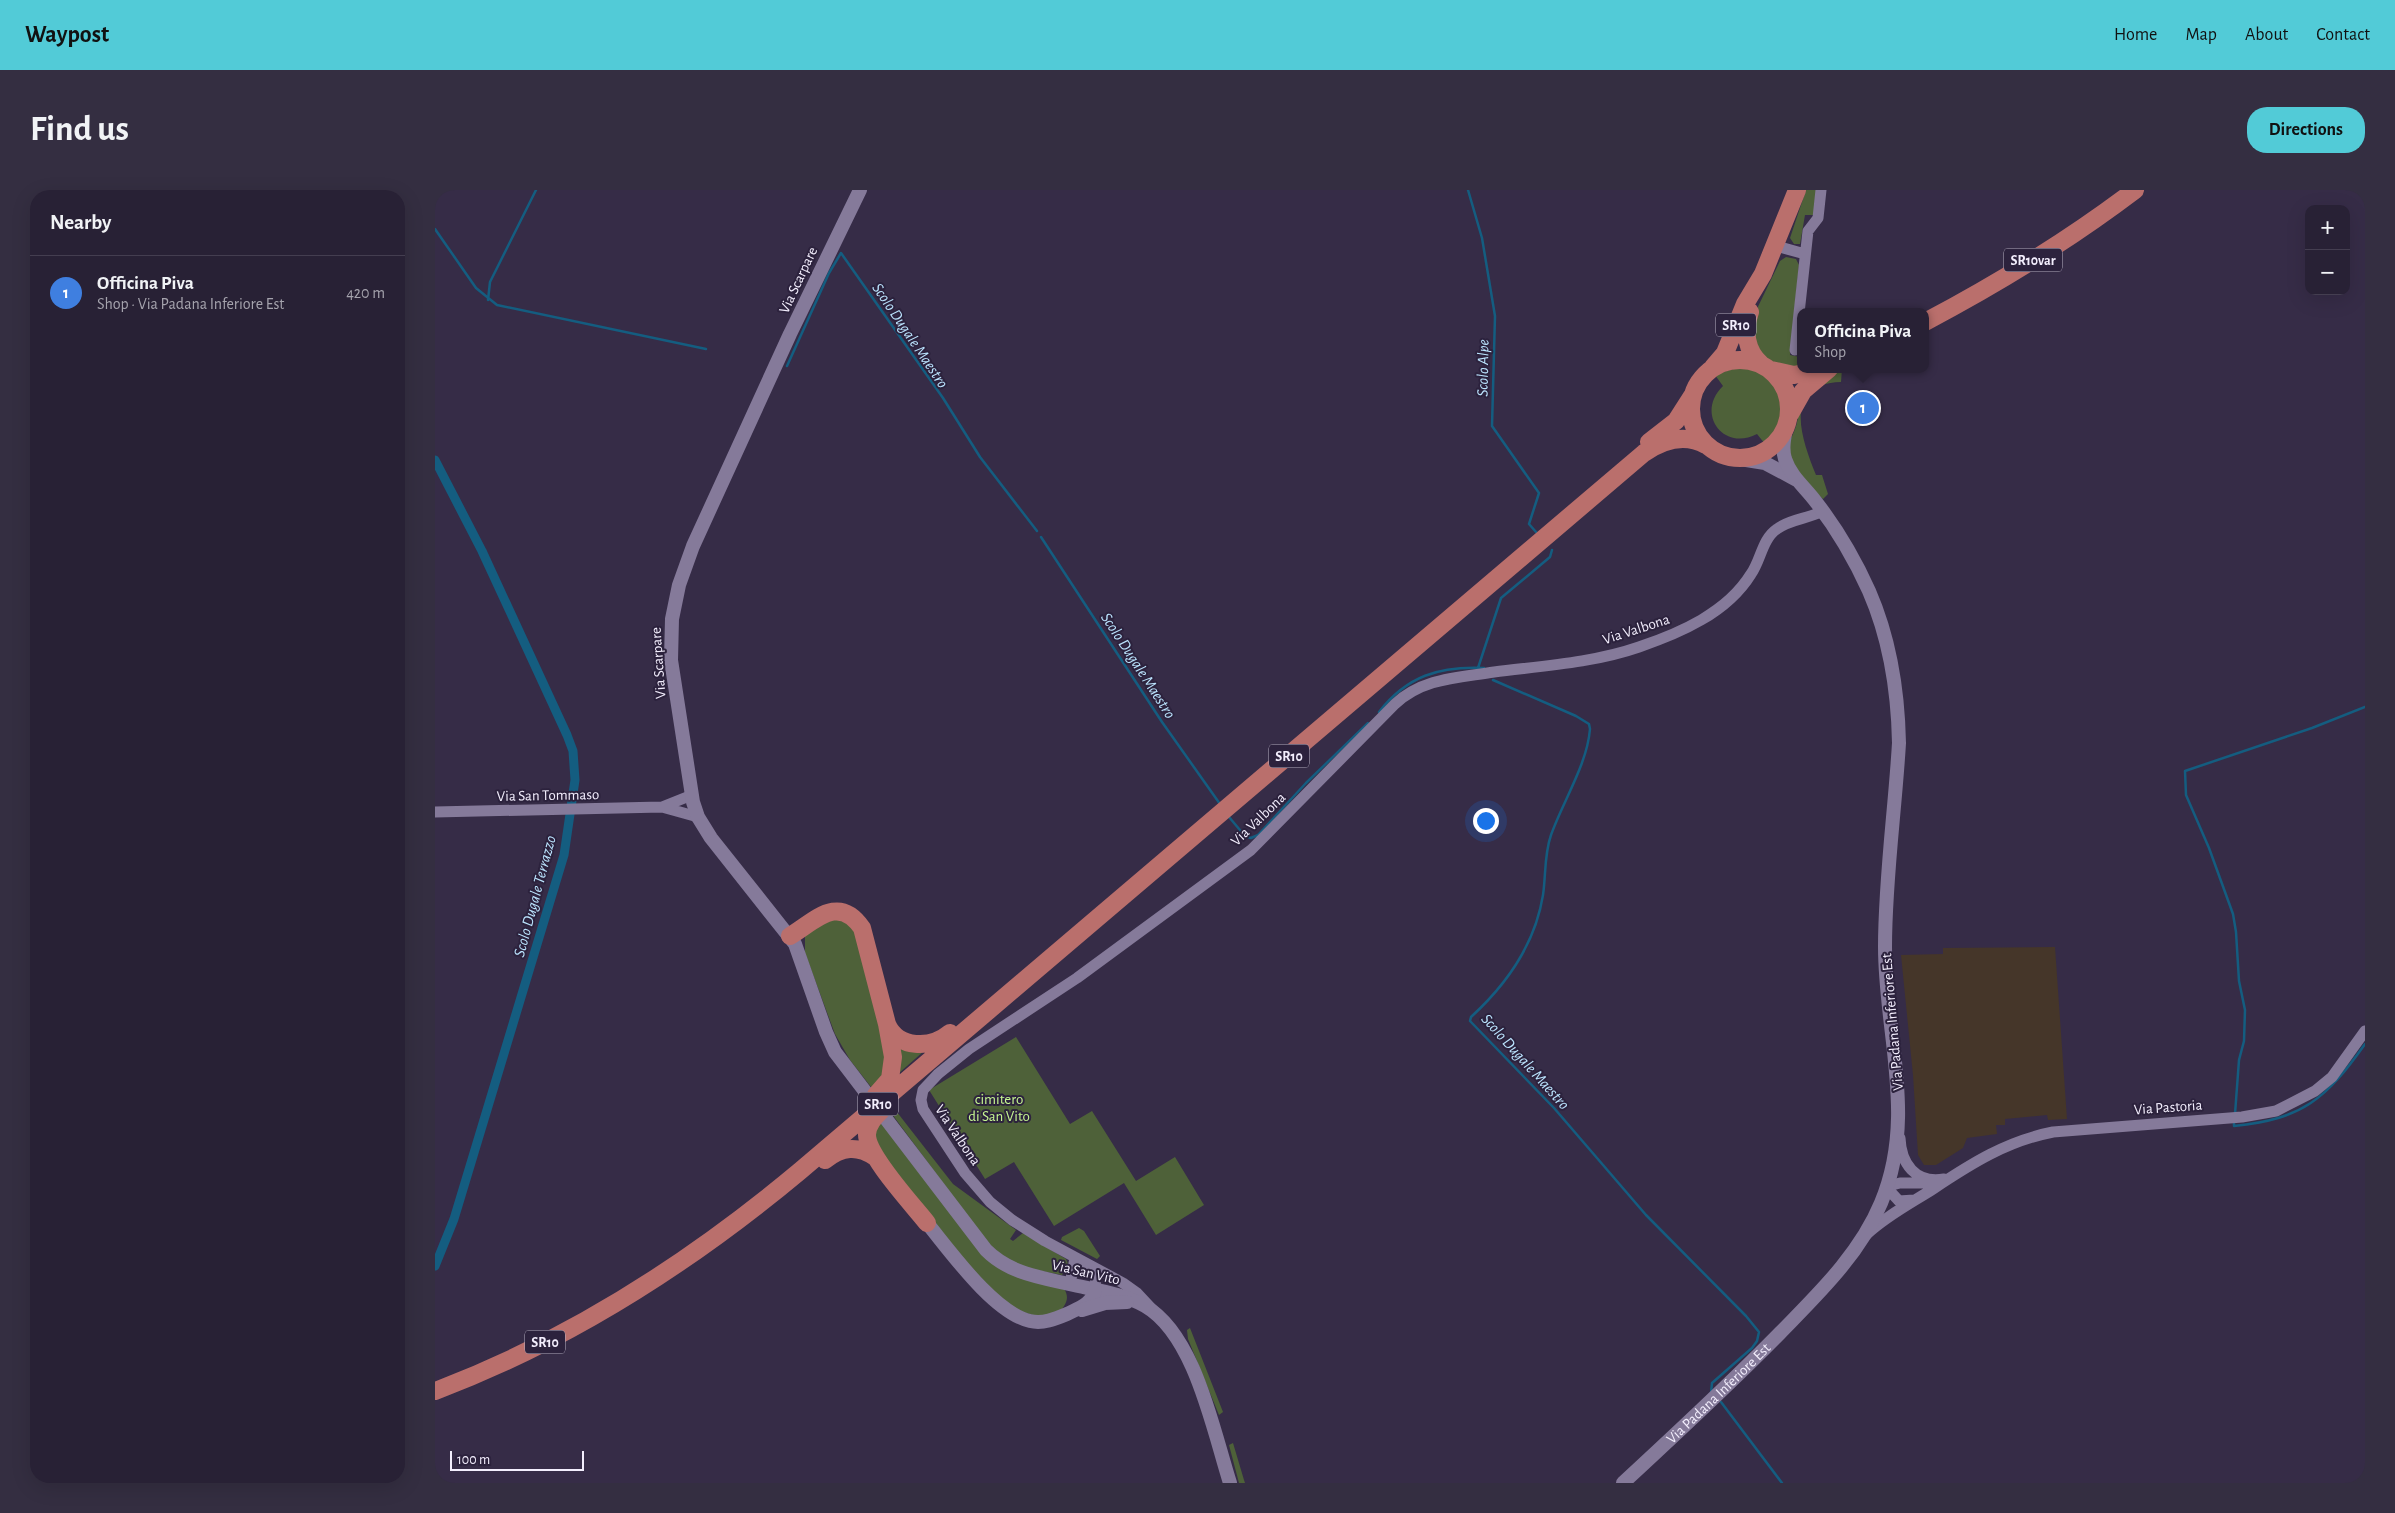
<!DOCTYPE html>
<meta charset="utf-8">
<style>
:root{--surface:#282135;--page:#342e41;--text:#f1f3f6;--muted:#a5a3ad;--line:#443e50;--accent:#52cbd7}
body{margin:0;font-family:"Alegreya Sans",sans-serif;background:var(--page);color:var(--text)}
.controls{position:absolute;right:15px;top:15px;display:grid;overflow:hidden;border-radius:10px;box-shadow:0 5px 20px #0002}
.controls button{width:45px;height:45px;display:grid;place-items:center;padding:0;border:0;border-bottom:1px solid var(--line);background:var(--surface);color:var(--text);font:25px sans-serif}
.scale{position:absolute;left:15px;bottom:12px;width:134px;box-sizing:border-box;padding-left:5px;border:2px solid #f3eefd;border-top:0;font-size:14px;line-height:18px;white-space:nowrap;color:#f3eefd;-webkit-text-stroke:4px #2c223d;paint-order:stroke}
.you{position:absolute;left:1050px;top:630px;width:18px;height:18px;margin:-12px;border:4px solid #fff;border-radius:50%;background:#1a73e8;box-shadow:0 0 0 8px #1a73e833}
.badge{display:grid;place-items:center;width:32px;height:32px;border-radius:50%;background:var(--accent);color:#fff;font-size:16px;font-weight:700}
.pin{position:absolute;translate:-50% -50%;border:2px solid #fff;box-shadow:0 1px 5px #0006}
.popup{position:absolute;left:1362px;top:118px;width:132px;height:65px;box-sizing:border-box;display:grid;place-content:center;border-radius:10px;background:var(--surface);filter:drop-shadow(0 1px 4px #0005);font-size:16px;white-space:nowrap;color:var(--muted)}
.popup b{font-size:19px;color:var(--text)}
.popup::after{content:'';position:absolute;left:50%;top:100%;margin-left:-10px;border:10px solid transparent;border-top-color:var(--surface)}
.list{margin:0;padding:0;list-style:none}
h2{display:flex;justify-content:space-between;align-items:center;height:65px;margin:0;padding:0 20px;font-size:21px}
h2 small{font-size:16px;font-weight:400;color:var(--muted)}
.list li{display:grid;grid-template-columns:32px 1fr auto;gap:15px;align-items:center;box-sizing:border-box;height:75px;padding:0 20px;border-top:1px solid var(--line)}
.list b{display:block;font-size:19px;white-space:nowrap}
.list p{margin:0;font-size:16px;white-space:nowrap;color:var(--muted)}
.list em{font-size:16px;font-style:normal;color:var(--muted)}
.map{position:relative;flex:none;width:1930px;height:1293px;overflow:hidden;border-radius:20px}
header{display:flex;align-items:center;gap:30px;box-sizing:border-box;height:70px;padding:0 25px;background:var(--accent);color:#111}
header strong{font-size:24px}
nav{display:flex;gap:28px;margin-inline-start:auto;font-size:18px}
.intro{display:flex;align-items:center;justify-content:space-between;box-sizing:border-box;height:120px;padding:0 30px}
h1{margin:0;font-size:35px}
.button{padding:12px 22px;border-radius:20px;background:var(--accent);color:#111;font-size:18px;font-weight:700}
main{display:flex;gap:30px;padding:0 30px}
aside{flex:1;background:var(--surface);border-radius:20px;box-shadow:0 5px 20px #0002}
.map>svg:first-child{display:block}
.industrial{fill:#453629}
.green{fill:#4e6139}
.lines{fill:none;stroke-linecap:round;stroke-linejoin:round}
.stream{stroke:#145d80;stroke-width:2.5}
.canal{stroke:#145d80;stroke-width:9}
.minor{stroke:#857a9a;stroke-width:11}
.tertiary{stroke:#857a9a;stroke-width:14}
.primary{stroke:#ba6f6c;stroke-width:18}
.labels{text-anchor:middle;stroke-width:4;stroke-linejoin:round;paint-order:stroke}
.shield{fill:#2c223d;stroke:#b7b1c3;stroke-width:1}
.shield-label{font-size:14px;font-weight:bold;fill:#f3eefd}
.street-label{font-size:15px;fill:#f3eefd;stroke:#2c223d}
.park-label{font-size:15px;fill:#c6f791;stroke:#2c223d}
.water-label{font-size:16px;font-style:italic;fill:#bce5ff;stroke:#2c223d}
</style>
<header>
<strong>Waypost</strong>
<nav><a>Home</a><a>Map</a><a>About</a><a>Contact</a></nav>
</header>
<div class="intro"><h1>Find us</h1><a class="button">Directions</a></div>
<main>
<aside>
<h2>Nearby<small></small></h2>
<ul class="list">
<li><span class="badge" style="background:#3f7fe0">1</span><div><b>Officina Piva</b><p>Shop · Via Padana Inferiore Est</p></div><em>420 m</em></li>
</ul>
</aside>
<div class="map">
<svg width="1930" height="1293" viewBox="0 0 1930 1293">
<rect width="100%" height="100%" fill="#362c47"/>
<path class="industrial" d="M1620 757 1632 929 1613 930 1612 925 1570 929V935H1561L1562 944 1532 948 1528 958 1501 975H1489L1483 965 1478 885 1466 765 1508 764V758Z"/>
<path class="green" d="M1371 0H1384L1380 25H1370L1365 54H1359L1355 48Z
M1351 67 1361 69 1364 75 1355 165 1365 167 1366 179 1336 172 1321 160 1318 127 1345 71Z
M1304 177C1347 180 1363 226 1330 254L1322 244C1288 262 1260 223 1288 196L1280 185Z
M1407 179 1406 192C1347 194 1366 248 1381 285H1387L1393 304 1388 309C1379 301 1355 276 1353 264 1351 254 1357 248 1360 239 1363 232 1363 224 1365 216 1370 197 1390 187 1407 179Z
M396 727 419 736 454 869 440 902 415 870 400 844 370 763V745Z
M581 847 635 934 657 921 701 991 740 967 769 1015 721 1045 689 993 619 1036 579 972 550 989 494 900Z
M460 850 489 861 463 884Z
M458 917 518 994 581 1040 575 1049 578 1051 588 1043 631 1069 633 1074 627 1085 591 1078 574 1072 551 1051 454 920Z
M443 928 546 1062 629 1099C635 1107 631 1115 625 1121L604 1127 579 1119 542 1086 438 956Z
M644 1038 649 1041 665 1066 662 1069 626 1050 627 1047Z
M755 1138 788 1222 784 1225 753 1149 752 1140Z
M798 1253 809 1290 810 1293H804L794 1255Z"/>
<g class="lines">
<path class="stream" d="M1033 0 1047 48 1060 126 1057 236 1104 303 1094 334 1101 342
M0 39 41 98 62 115 271 159
M53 110 55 92 101 0
M352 176 394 83 406 63 508 208 545 267 602 341
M606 347 727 532 785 614
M1043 478 1066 408 1115 367 1117 360
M1058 490 1141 526 1154 534 1155 539C1152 575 1128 611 1116 645 1109 665 1111 685 1108 705 1100 755 1072 794 1036 827L1035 831 1119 918 1211 1025 1311 1126 1324 1142 1322 1151 1317 1158 1277 1193 1276 1203
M944 522C972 486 1004 476 1049 478
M794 627 810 646 816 648 823 645 871 593 933 533
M1800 924 1804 870 1809 851 1810 820 1804 791 1801 742 1798 724 1774 658 1751 605 1750 581 1877 538 1930 517
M1799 931V936C1868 929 1891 909 1930 854
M1286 1212 1347 1293"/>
<path class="canal" d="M0 270 47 361 132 545 138 561 140 590 129 665 19 1029 0 1076"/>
<path class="minor" d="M1341 56 1370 64
M1360 160 1373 41 1383 28 1386 0
M227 617 263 627
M0 622 227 617 257 605
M1465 948C1466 973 1480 994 1509 989
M1453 996 1465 993H1496
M1452 998 1464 1011 1479 1010
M1432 1044C1451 1026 1476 1013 1498 999 1537 973 1572 951 1618 942L1807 927 1841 921 1880 901 1897 887 1930 841
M655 1075 661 1085 660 1100
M635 1094 640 1068
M716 1118 702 1103 688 1093 610 1051 577 1030 555 1012 530 983 488 919 486 910 488 900 503 884 534 859 642 788 816 660 960 514C988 488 1022 488 1059 482 1106 476 1158 473 1204 457 1245 443 1292 423 1316 384 1326 370 1327 349 1342 339 1355 329 1373 329 1388 321"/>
<g class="tertiary">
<path d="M425 0 355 144 258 356 244 395 237 429 236 470 258 612 263 627 276 648 360 754 391 842 400 862 551 1060C574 1083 603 1087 634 1094 659 1100 687 1103 710 1116 760 1145 778 1240 795 1293"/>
<path d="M1305 269 1330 273 1360 289"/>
<path d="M492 1033C515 1061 559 1123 595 1131 608 1134 620 1129 632 1124 644 1118 657 1114 660 1100"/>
<path d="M647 1120 670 1113 692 1112"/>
<path id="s1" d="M1188 1293C1241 1244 1294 1195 1345 1143 1383 1104 1425 1064 1446 1013 1482 927 1450 845 1450 757 1450 689 1460 621 1464 553 1463 501 1455 449 1434 401 1420 370 1402 339 1381 312 1371 298 1356 287 1350 269 1347 259 1349 249 1351 239"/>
</g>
<path class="primary" d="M1315 122C1308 140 1311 161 1326 174
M1490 132C1564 93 1634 50 1700 0
M1256 219a49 49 0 1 1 98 0a49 49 0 1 1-98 0Z
M1278 177 1290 163 1310 114 1328 84 1362 0
M1336 180 1359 185 1388 179
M1355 224 1368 201 1394 179
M1214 252 1241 231 1257 206
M355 746C379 732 403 703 427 738L452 834 458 867 455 889 441 905
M452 834C463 859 496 859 515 843
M446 921C439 927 433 934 432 944 431 965 478 1015 492 1033
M390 970C407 957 422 955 440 967
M0 1201C133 1151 256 1072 365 981L1209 263C1228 250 1249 243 1271 255"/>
</g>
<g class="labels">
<g class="shield">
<rect x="1569" y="58.5" width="58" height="23" rx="4"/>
<rect x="1281" y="123.5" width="40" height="23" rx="4"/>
<rect x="834" y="554.5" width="40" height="23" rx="4"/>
<rect x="423" y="902.5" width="40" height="23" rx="4"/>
<rect x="90" y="1140.5" width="40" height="23" rx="4"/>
</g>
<g class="shield-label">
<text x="1598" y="75">SR10var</text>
<text x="1301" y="140">SR10</text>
<text x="854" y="571">SR10</text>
<text x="443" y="919">SR10</text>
<text x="110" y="1157">SR10</text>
</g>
<g class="street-label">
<text transform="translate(363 90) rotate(-65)" y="5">Via Scarpare</text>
<text transform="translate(1201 439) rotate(-18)" y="5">Via Valbona</text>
<text transform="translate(223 473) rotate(-94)" y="5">Via Scarpare</text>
<text transform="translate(113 605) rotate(-1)" y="5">Via San Tommaso</text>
<text transform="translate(823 629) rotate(-44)" y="5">Via Valbona</text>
<text transform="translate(1457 832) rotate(-95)" y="5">Via Padana Inferiore Est</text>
<text transform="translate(1733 917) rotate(-4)" y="5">Via Pastoria</text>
<text transform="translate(523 945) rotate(56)" y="5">Via Valbona</text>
<text transform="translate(651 1082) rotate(13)" y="5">Via San Vito</text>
<text dy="5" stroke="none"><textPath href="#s1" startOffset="131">Via Padana Inferiore Est</textPath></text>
</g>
<g class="park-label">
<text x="564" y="914">cimitero<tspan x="564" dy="17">di San Vito</tspan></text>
</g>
<g class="water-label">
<text transform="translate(476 145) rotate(56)" y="6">Scolo Dugale Maestro</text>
<text transform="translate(1047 178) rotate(-89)" y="6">Scolo Alpe</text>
<text transform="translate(704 475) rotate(57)" y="6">Scolo Dugale Maestro</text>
<text transform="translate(99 706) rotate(-75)" y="6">Scolo Dugale Terrazzo</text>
<text transform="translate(1091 871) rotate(48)" y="6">Scolo Dugale Maestro</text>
</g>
</g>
</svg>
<div class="controls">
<button>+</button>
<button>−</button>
</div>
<div class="scale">100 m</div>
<div class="you"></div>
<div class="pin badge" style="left:1428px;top:218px;background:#3f7fe0">1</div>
<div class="popup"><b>Officina Piva</b>Shop</div>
</div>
</main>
